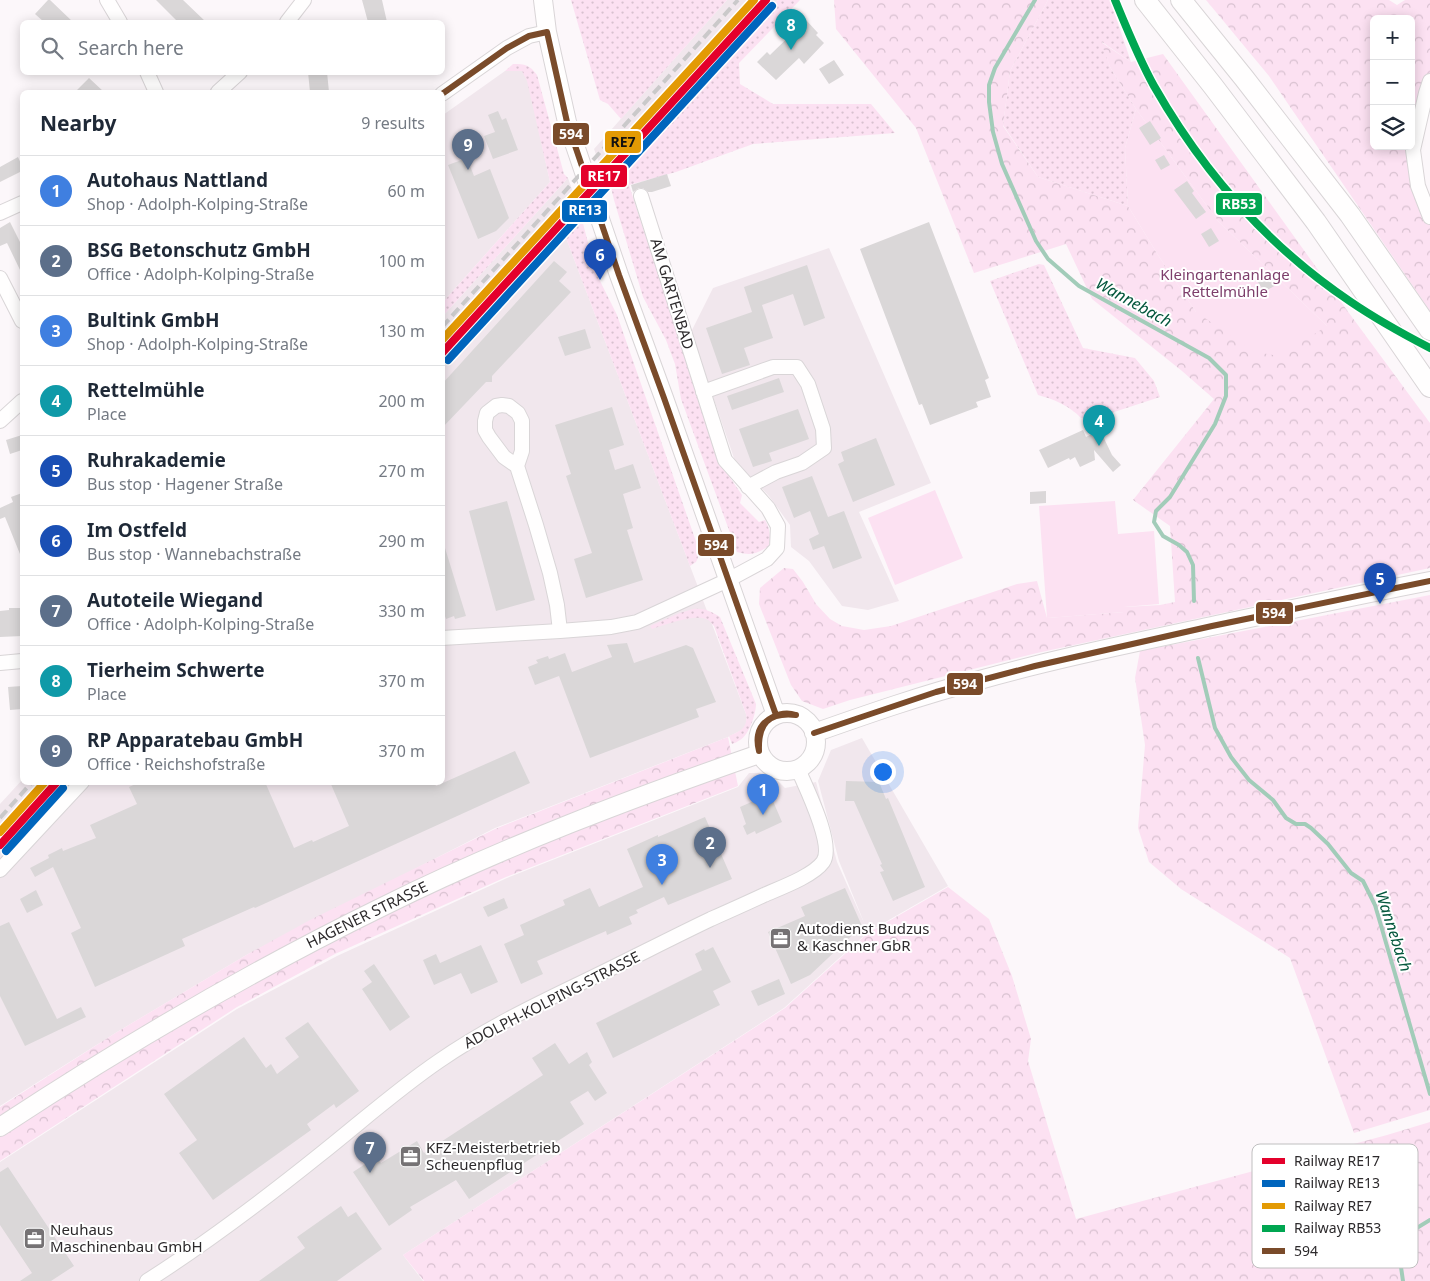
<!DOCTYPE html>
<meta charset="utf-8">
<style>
:root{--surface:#fff;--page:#f6f6f7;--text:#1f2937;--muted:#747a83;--line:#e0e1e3;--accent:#2563eb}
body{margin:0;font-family:"Noto Sans",sans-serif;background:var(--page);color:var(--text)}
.controls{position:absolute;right:15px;top:15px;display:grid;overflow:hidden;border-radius:8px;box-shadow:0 2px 12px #0003}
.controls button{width:45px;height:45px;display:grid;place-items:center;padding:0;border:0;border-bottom:1px solid var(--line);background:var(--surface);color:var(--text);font:25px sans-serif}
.you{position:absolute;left:882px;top:771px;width:18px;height:18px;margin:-12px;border:4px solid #fff;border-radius:50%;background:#1a73e8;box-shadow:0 0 0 8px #1a73e833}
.badge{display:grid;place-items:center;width:32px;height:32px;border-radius:50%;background:var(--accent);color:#fff;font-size:16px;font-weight:700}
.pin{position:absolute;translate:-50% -41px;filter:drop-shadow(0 1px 2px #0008)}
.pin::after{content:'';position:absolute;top:26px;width:18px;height:15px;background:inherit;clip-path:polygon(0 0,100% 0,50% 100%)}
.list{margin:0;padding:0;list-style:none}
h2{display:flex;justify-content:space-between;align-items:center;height:65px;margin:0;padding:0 20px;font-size:21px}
h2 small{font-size:16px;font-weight:400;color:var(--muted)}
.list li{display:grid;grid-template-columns:32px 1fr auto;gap:15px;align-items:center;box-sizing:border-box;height:70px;padding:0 20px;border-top:1px solid var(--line)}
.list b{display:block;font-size:19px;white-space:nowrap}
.list p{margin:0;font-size:16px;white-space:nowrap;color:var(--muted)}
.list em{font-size:16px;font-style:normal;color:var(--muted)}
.icon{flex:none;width:28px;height:28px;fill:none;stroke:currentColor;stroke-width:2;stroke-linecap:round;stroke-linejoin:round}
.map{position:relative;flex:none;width:1430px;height:1281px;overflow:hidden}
.search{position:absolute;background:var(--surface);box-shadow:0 2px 12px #0003;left:20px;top:20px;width:425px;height:55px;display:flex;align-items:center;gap:12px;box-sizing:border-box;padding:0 18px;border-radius:8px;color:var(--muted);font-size:19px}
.panel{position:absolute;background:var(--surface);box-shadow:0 2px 12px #0003;left:20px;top:90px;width:425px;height:695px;border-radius:8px}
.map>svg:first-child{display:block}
.built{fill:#f1e7ed}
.grass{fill:url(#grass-dots)}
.forest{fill:url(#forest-crowns);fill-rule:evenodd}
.garden{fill:#fce1f2}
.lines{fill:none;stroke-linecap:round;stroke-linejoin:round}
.stream{stroke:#a2ccb9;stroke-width:4}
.building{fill:#dad7d8}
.minor-casing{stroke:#d9d5d7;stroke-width:16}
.major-casing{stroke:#d9d5d7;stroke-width:20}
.highway-casing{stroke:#d9d5d7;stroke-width:22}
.minor{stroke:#fffefe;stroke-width:14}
.major{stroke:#fffefe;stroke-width:18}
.highway{stroke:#fffefe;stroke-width:20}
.rail{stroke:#cac9ca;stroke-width:4;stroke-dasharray:10 5;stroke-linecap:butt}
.bus-1-casing{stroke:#fff;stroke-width:10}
.bus-1{stroke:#7a4b2a;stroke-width:6}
.rail-1-casing{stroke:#fff;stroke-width:11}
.rail-2-casing{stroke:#fff;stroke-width:11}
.rail-3-casing{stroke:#fff;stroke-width:11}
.rail-4-casing{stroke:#fff;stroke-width:11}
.rail-1{stroke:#e4002b;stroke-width:8}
.rail-2{stroke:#0065bd;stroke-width:8}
.rail-3{stroke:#e39a04;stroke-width:8}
.rail-4{stroke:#00a651;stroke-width:8}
.labels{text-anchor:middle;stroke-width:4;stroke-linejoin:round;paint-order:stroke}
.park-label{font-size:15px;fill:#7d3e6b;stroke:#fff}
.street-label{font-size:15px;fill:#2d2a2c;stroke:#fff}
.poi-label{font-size:15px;fill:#2d2a2c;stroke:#fff;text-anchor:start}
.water-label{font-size:16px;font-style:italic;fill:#04573d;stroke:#fff}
.key{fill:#fff;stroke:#c0bfc0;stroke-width:1}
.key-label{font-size:14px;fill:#2d2a2c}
.line-badge{stroke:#fff;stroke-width:2}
.badge-label{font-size:14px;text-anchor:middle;font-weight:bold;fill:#fff}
.pale-badge-label{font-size:14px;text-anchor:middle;font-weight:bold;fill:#111}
</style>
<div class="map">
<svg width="1430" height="1281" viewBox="0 0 1430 1281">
<defs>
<pattern id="grass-dots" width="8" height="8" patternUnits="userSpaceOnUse" patternTransform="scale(1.25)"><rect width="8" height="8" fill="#fce1f2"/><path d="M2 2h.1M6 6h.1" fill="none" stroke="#d8c1d0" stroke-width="1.8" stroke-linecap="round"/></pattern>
<pattern id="forest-crowns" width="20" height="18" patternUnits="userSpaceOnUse" patternTransform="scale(1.25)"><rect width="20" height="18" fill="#fce1f2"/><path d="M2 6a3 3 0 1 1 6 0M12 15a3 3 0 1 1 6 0" fill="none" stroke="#d8c1d0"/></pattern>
</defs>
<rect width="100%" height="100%" fill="#fcf7fa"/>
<path class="built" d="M727 0H778L609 179 603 174 594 149Z
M505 71H522L528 81 550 182 443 302V115Z
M568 178 580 212 563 230 746 714V726L742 730 728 737 495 828 248 954 117 1032 0 1106V804L22 780V782H442L443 316Z
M829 248 931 483 859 512 899 601 868 610 842 606 809 561 791 547 790 525 769 496 735 461 691 332 713 288Z
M862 738 948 886 868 932 784 1008 403 1255 423 1281H0V1162L237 1009 337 956 507 878 738 787 749 773H759L779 782 785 788 816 782 837 862 865 925 839 861 818 781 831 750Z"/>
<path class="grass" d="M571 0H727L621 119 608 104 600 100Z
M778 0H800L739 63 740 84 773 104H871L895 133 753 144 676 172 629 185 711 438 722 466 742 495 740 503 759 522 765 520C770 528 771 537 769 546 756 554 751 556 737 552L681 399 675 364 666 340 643 297 614 200 609 179Z
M1048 0H1110L1131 62 1102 42 1110 67 1136 109 1125 148 1128 206 1038 177 1003 125 1010 71Z
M513 64C525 64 530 65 537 75L564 174 568 178 443 316V302L550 182 527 81 522 71H505Z
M580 212 596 273 617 315 700 553 696 562 690 566 563 230Z
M1039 264 1044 265 1083 348 1135 358 1154 381 1160 397 1102 416 1081 418C1070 406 1053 399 1038 395L990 281Z
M693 609C705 608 710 611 720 617L756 704C756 714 749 735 740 740 737 742 735 743 732 744L729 736C740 731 748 729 746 714L714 626C713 625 709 620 708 620 696 613 665 625 652 629L650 626 680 613Z"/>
<path class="forest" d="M834 0H1048L1010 71 1003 126 1038 177 1128 206 1158 255 1196 312 1327 326 1218 221 1136 109 1110 67 1101 42 1131 62 1163 54 1349 313 1430 423V568L1037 653 850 700 823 709 802 701 791 685 759 604 760 588 784 568 793 569 803 582 816 604 830 619 842 626 864 630 891 626 1017 584 1037 581 1047 618 1124 612V607L1160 605 1175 602 1170 526 1133 500 1214 399 1182 371 1092 299 1066 244 974 273 916 128 836 29Z
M1206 0H1389L1397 5 1405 0H1430V83L1412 154 1430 218V311L1269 76ZM1374 19H1411V146H1374Z
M1430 595V1110L1354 1133 1290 958 1181 889 1149 862 1138 828 1145 745 1135 678 1140 651Z
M728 737 738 786 506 877 335 954 237 1007 0 1161V1107L117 1032 248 954 310 920 495 829Z
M948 887 989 919 1012 976 1031 1039 1028 1061 1076 1219 1387 1135 1430 1122V1281H424L403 1255 785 1008 868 933Z"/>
<path class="garden" d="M1136 109 1218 221 1327 326 1279 356 1255 352 1196 312 1158 255 1128 206 1125 148Z
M935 490 963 558 895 585 868 518Z
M1115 501 1118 534 1154 531 1159 604 1124 607V612L1047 618 1039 506Z"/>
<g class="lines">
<path class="stream" d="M1035 0 995 68 989 85V102L993 132 1002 164 1036 241 1048 259 1079 286 1209 358 1226 375V396L1215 424 1170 497 1156 511 1154 522 1163 536 1179 545 1187 552 1193 565 1194 601
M1198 658 1215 728 1231 757 1249 780 1273 800 1286 818 1296 824H1305L1311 828 1328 844 1351 873 1363 881 1375 905 1430 1094
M1403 1281 1401 1267 1400 1240 1407 1234 1430 1220"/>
</g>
<path class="building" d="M48 0H50L73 22H44L35 14Z
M156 0H183L206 22H178Z
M362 0H382L387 22H368Z
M806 20 818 33 816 35 824 43 804 64 799 58 776 80 757 62 767 52 770 55Z
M834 60 844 75 829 84 819 69Z
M308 72H327L329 92H310Z
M89 78 104 92H75Z
M498 111 502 120 506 118 518 150 493 159 484 136 495 132 488 115Z
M1150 121 1161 138 1150 145 1139 128Z
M1164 155 1170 165 1161 170 1155 160Z
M18 157 22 166V171L0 182V167Z
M467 158 474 176 490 169 509 218 496 231 478 239 448 165Z
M667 174 671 186 652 192H648L643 188H639L633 192 631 185Z
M1187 181 1194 191 1192 193 1206 212 1196 219 1174 190Z
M10 222 22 246V274L7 243 0 246V228Z
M929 222 989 378 985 380 991 397 976 402 978 407 930 425 922 404 919 405 860 249Z
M1211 228 1219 241 1209 247 1201 234Z
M554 261 567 272 559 281 571 292 492 376V382H486L442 428V384Z
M807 265 825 318 804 326 793 294 762 305 773 338 744 348 750 365 722 374 706 328 752 312 744 287Z
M1270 275 1276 285 1264 292 1258 282Z
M585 329 591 348 565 356 558 337Z
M779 378 784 392 732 410 727 396Z
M612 407 624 445 609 450 615 470 633 464 641 488 623 494 633 528 627 530 643 580 586 598 574 559 592 553 566 476 571 474 555 425Z
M798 409 809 439 769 453 772 461 753 467 739 429Z
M1083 430 1086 437 1100 430 1112 455 1121 465 1113 472 1094 450 1095 460 1080 467 1075 457 1070 460 1069 458 1048 468 1039 450Z
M22 435V450L10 454 6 440Z
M876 438 895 485 853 502 838 464 844 461 841 452Z
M812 476 828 517 844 511 862 558 833 569 824 546 813 550 809 539 819 534 810 511 794 518 782 487Z
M1046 491V503L1030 504V492Z
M22 493V559L5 517 0 519V508L13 502 11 497Z
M507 501 535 600 496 611 469 511Z
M442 548H445L466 616 455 619 454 616 446 619 442 608Z
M9 608H22V636L0 637V611L9 610Z
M627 643 634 663 686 645 693 648 716 702 696 709 699 717 590 758 559 676 535 685 528 667 538 663 536 660 548 656 549 659 565 653 572 672 612 657 607 645Z
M22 686V709L10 710 8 687Z
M515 751 530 783 255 908 254 907 182 939 185 946 95 987 71 933 81 928 53 867 35 877 30 868 49 858 48 855 62 848 63 851 96 838 90 825 137 804 129 787 140 782H265L294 848 312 840 313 842 349 826 330 782H434L436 786Z
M846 781 879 782 886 799 888 798 925 887 893 901 880 872 884 871 880 865 882 864 854 801H845Z
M770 794 782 822 756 834 755 831 747 835 743 826 746 824 740 807Z
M705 817 732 879 668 905 664 897 636 910 638 913 629 917 632 924 607 935 606 931 537 961 543 974 521 984 504 944 524 935 520 925 565 905 563 900 590 888 599 907 643 887 627 849 658 835V837Z
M845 888 862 926 810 975 791 984 768 932 805 916 801 907Z
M36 890 43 905 27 913 20 899Z
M504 898 508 908 488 917 483 907Z
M9 922 57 1019 81 1007 86 1017 25 1046 0 996V926Z
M481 945 498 982 471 994 461 973 434 985 423 960 436 954 440 963Z
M713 947 731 982 713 991 720 1005 613 1058 596 1023 702 970 695 954 704 949 705 951Z
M374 964 410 1017 390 1031 362 989 372 982 364 971Z
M779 979 785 994 758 1006 751 991Z
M308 1022 359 1091 336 1108 334 1104 307 1124 311 1130 213 1200 179 1153 197 1140 164 1094 244 1037 266 1068 271 1064 277 1074 299 1057 285 1038Z
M555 1043 569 1064 587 1052 592 1062 589 1065 607 1093 595 1101 588 1091 570 1102 584 1124 469 1199 456 1180 410 1207 412 1210 389 1226 353 1172 376 1157 381 1163 417 1141 424 1153 543 1075 532 1058Z
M8 1167 74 1266 51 1281H20L32 1273 0 1225V1172Z
M341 1206 348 1217 356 1212 382 1249 337 1281H259L305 1248 297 1237Z"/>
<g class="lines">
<defs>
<path id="minor" d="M107 0 120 22
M287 22 304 0
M147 72 156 92
M1430 81 1426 93 1413 150 1418 186 1430 217
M218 92 240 72
M442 94 507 48 529 36 547 32
M0 213 22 203
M0 278 22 321
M703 392 773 367H797L808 384 823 429 824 448 802 463 776 472 748 487
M0 421 22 401
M560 631 611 627 637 622 728 580 767 559 777 548 778 526 768 508 725 460 641 196
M442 638 560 631 557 605 550 573 536 525 517 466 504 457 489 437 485 430V421L487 413 496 406 502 405 509 406 518 413 522 421V451L517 466
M0 663 22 661
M0 870 82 782
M147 1281C208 1242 266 1198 322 1153 361 1122 398 1089 439 1061 484 1030 533 1006 581 983 625 962 667 940 711 919 729 911 747 903 764 895 780 888 813 876 823 862 835 845 806 788 798 769"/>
<path id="major" d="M543 0 547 32 567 122 619 275 664 398 776 715
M758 742a29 29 0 1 1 58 0a29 29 0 1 1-58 0Z
M814 733C868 714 922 695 976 681 1054 659 1133 643 1212 626 1284 611 1357 595 1430 581
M0 1127C123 1046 251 971 384 906 505 846 632 798 759 754"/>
<path id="highway" d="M1145 0 1213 86 1316 222 1430 387
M1181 0 1244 78 1350 215 1430 330"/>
</defs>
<use href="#minor" class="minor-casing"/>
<use href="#major" class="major-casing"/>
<use href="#highway" class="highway-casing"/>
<use href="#minor" class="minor"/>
<use href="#major" class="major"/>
<use href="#highway" class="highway"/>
<path class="rail" d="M442 327 738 0
M0 818 32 782"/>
<defs>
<path id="bus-1" d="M547 32 567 122 619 275 664 398 776 715
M442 94 507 48 529 36 547 32
M814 733 936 692 1035 666 1212 626 1430 581
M759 751C758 747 757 740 758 735 761 719 781 710 796 715
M759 751C758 724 768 712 796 715"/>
</defs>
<use href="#bus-1" class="bus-1-casing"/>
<use href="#bus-1" class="bus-1"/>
<defs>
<path id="rail-1" d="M442 353 766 0
M0 845 57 782"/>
<path id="rail-2" d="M448 360 772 6
M6 851 63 788"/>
<path id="rail-3" d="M442 340 754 0
M0 832 45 782"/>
<path id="rail-4" d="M1115 0C1127 29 1139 59 1154 86 1203 172 1269 247 1351 302 1376 319 1403 334 1430 348"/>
</defs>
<use href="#rail-1" class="rail-1-casing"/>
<use href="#rail-2" class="rail-2-casing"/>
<use href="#rail-3" class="rail-3-casing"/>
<use href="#rail-4" class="rail-4-casing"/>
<use href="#rail-1" class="rail-1"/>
<use href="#rail-2" class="rail-2"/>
<use href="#rail-3" class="rail-3"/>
<use href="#rail-4" class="rail-4"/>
</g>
<defs>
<symbol id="office-square" viewBox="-11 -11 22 22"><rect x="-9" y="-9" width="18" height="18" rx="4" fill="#757274" stroke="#fff"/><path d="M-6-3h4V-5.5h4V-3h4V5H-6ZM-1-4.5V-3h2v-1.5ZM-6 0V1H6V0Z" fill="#fff"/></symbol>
</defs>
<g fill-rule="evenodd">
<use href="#office-square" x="768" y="926" width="25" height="25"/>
<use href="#office-square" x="398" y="1144" width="25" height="25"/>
<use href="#office-square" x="22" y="1226" width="25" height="25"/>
</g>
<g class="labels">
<g class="park-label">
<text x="1225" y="280">Kleingartenanlage<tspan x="1225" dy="17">Rettelmühle</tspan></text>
</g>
<g class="street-label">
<text transform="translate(672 294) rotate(73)" y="5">AM GARTENBAD</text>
<text transform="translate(367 915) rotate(-26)" y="5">HAGENER STRASSE</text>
<text transform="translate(552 1000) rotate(-27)" y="5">ADOLPH-KOLPING-STRASSE</text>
</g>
<g class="poi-label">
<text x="797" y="934">Autodienst Budzus<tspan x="797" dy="17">&amp; Kaschner GbR</tspan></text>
<text x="426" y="1153">KFZ-Meisterbetrieb<tspan x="426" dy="17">Scheuenpflug</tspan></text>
<text x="50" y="1235">Neuhaus<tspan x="50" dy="17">Maschinenbau GmbH</tspan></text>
</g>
<g class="water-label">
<text transform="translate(1134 302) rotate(29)" y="6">Wannebach</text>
<text transform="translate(1394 931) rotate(72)" y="6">Wannebach</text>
</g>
</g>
<rect x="1252" y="1144" width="166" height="124" rx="8" class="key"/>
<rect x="1262" y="1158" width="23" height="6" fill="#e4002b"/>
<rect x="1262" y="1180" width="23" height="7" fill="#0065bd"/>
<rect x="1262" y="1203" width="23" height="6" fill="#e39a04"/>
<rect x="1262" y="1225" width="23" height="7" fill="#00a651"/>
<rect x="1262" y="1248" width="23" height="6" fill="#7a4b2a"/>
<g class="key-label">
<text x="1294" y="1166">Railway RE17</text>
<text x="1294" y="1188">Railway RE13</text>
<text x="1294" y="1211">Railway RE7</text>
<text x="1294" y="1233">Railway RB53</text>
<text x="1294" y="1256">594</text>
</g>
<g class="line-badge">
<rect x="552" y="122" width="38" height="24" rx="5" fill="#7a4b2a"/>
<rect x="604" y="130" width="38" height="24" rx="5" fill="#e39a04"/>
<rect x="580" y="164" width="48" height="24" rx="5" fill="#e4002b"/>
<rect x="1215" y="192" width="48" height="24" rx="5" fill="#00a651"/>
<rect x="561" y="199" width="47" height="24" rx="5" fill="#0065bd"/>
<rect x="697" y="533" width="38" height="24" rx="5" fill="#7a4b2a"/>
<rect x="1255" y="601" width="39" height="24" rx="5" fill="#7a4b2a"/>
<rect x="946" y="672" width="38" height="24" rx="5" fill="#7a4b2a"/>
</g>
<g class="badge-label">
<text x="571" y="139">594</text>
<text x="604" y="181">RE17</text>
<text x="1239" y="209">RB53</text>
<text x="585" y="215">RE13</text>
<text x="716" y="550">594</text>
<text x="1274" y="618">594</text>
<text x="965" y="689">594</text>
</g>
<g class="pale-badge-label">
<text x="623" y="147">RE7</text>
</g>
</svg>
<div class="controls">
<button>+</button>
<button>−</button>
<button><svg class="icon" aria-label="layers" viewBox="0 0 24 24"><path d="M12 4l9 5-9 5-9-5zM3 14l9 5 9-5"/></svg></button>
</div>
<div class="you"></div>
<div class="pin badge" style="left:763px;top:815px;background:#3f7fe0">1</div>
<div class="pin badge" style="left:710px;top:868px;background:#5c6f8a">2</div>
<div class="pin badge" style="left:662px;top:885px;background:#3f7fe0">3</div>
<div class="pin badge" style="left:1099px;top:446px;background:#0f9aa8">4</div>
<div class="pin badge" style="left:1380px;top:604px;background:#1a4fb4">5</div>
<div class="pin badge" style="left:600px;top:280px;background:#1a4fb4">6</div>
<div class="pin badge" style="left:370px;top:1173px;background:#5c6f8a">7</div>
<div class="pin badge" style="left:791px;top:50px;background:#0f9aa8">8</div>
<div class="pin badge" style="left:468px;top:170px;background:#5c6f8a">9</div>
<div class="search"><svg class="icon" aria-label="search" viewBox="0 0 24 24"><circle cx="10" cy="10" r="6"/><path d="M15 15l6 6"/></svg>Search here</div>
<section class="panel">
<h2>Nearby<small>9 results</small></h2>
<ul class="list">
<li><span class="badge" style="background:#3f7fe0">1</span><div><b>Autohaus Nattland</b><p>Shop · Adolph-Kolping-Straße</p></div><em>60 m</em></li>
<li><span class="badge" style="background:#5c6f8a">2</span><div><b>BSG Betonschutz GmbH</b><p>Office · Adolph-Kolping-Straße</p></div><em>100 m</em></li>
<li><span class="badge" style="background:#3f7fe0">3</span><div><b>Bultink GmbH</b><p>Shop · Adolph-Kolping-Straße</p></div><em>130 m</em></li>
<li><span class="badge" style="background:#0f9aa8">4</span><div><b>Rettelmühle</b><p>Place</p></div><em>200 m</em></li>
<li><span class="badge" style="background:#1a4fb4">5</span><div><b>Ruhrakademie</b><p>Bus stop · Hagener Straße</p></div><em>270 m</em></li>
<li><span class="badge" style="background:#1a4fb4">6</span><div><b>Im Ostfeld</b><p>Bus stop · Wannebachstraße</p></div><em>290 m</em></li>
<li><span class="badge" style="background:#5c6f8a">7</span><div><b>Autoteile Wiegand</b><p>Office · Adolph-Kolping-Straße</p></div><em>330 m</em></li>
<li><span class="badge" style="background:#0f9aa8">8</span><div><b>Tierheim Schwerte</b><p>Place</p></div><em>370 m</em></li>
<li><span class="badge" style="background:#5c6f8a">9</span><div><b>RP Apparatebau GmbH</b><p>Office · Reichshofstraße</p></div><em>370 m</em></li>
</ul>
</section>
</div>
